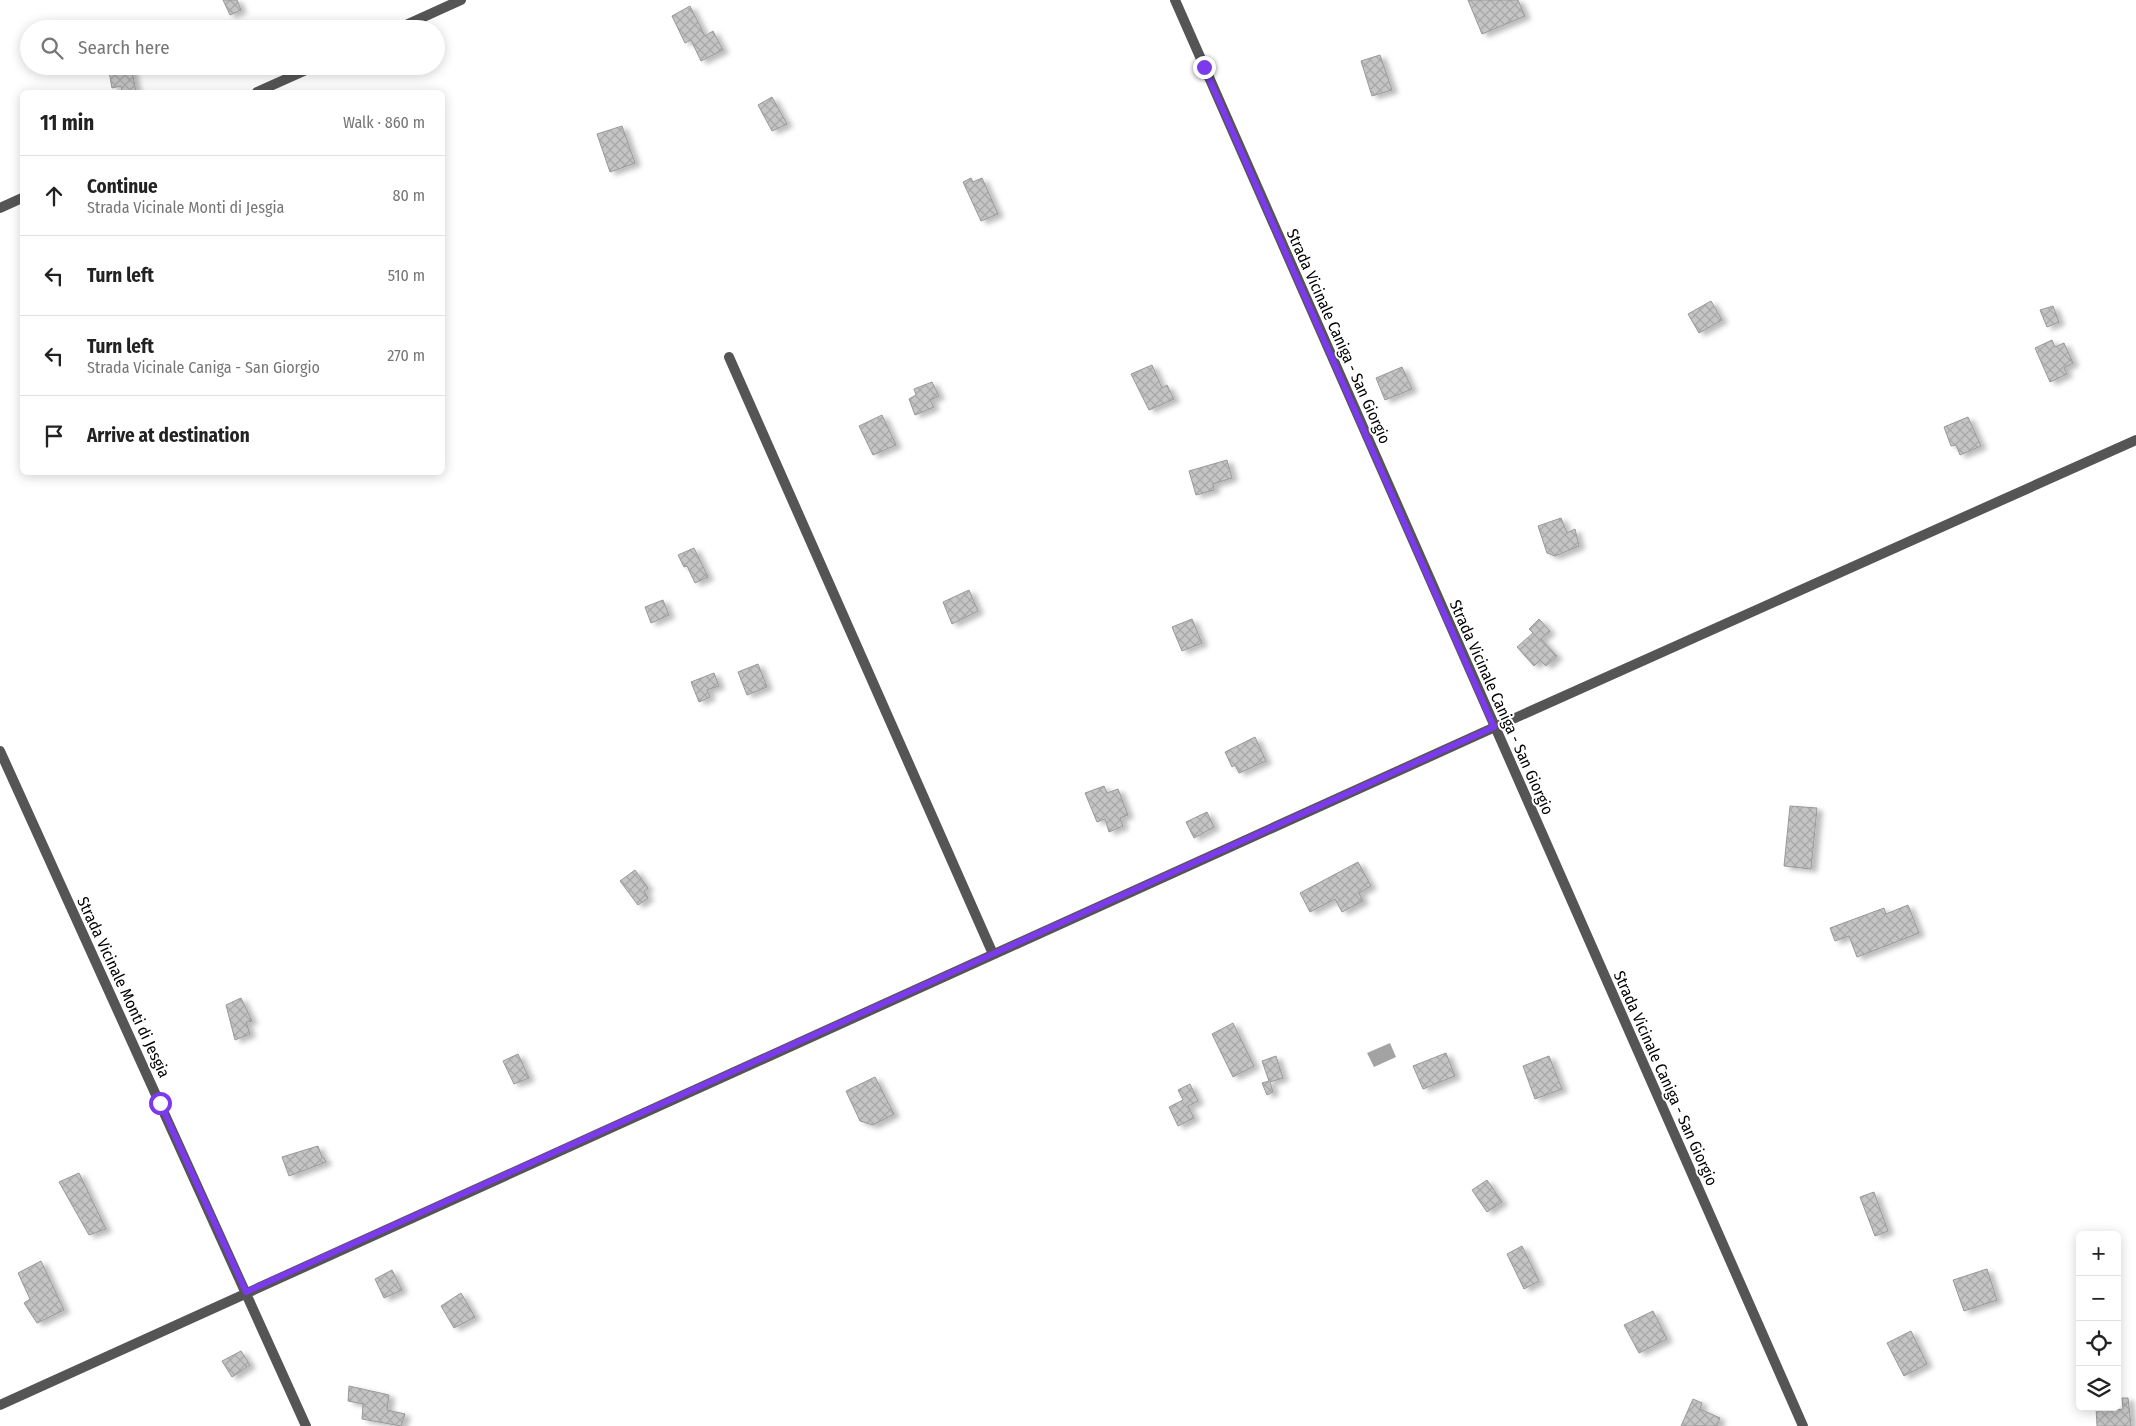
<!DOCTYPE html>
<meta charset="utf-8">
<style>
:root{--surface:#fff;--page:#f6f6f6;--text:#222;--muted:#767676;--line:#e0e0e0}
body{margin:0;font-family:"Fira Sans Condensed",sans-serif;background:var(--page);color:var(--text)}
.controls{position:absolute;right:15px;bottom:15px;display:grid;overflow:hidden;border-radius:8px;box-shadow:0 2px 12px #0003}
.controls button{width:45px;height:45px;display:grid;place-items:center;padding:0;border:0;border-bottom:1px solid var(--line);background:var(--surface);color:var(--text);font:25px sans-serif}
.stop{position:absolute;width:15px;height:15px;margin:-11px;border:4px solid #7c3aed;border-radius:50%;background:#fff}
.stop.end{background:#7c3aed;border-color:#fff;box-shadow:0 1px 5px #0008}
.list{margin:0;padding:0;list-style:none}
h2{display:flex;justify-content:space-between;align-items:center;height:65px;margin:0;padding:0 20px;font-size:21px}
h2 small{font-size:16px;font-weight:400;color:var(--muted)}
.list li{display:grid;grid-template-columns:32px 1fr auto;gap:15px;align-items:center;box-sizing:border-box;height:80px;padding:0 20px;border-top:1px solid var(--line)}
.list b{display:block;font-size:19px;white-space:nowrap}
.list p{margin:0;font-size:16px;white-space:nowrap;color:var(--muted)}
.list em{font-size:16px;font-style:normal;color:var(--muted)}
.icon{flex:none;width:28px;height:28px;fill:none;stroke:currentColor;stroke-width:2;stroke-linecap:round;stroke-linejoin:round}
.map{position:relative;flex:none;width:2136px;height:1426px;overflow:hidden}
.search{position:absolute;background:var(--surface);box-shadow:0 2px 12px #0003;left:20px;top:20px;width:425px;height:55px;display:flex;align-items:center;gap:12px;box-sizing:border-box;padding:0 18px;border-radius:28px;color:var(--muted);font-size:19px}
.panel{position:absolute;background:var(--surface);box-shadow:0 2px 12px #0003;left:20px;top:90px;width:425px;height:385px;border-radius:8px}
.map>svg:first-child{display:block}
.water{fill:#a3a3a3}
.building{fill:url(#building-cross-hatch);stroke:#999;filter:url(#shadow)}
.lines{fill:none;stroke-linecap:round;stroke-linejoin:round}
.minor{stroke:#555;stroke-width:10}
.route{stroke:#7c3aed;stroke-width:6}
.labels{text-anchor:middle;stroke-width:4;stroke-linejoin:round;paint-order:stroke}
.street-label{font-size:16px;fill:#000;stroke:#fff}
</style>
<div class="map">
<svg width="2136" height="1426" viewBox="0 0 2136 1426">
<defs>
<pattern id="building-cross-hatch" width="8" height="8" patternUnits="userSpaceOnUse" patternTransform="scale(1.25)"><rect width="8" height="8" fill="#c4c4c4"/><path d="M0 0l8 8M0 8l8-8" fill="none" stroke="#a7a7a7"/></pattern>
<filter id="shadow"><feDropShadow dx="5.5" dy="3" stdDeviation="2.5" flood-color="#0004"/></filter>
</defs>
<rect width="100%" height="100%" fill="#fff"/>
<path class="water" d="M1390 1043 1396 1057 1374 1067 1367 1053Z"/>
<path class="building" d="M223 0H237L241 10 230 15Z
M1468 0H1518L1525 16 1482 34Z
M690 6 705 36 713 31 723 50 701 61 691 40 685 43 672 16Z
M1380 55 1392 90 1372 96 1361 61Z
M108 66H131L136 92H122L121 86 112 88Z
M772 97 787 124 772 131 758 105Z
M622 126 635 163 610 172 597 134Z
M971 178 973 182 982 178 998 214 981 221 963 182Z
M1711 301 1722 320 1699 333 1688 314Z
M2053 306 2059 322 2047 327 2040 310Z
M2052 340 2055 347 2064 343 2073 363 2064 368 2067 374 2050 382 2035 348Z
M1152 365 1162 388 1167 385 1174 399 1149 410 1131 374Z
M1402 367 1412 389 1385 400 1376 378Z
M932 382 939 396 930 400 934 407 915 415 909 399 916 395 914 389Z
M882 415 896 445 873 455 859 426Z
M1968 417 1981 446 1960 455 1956 445 1951 446 1944 427Z
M1227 460 1232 478 1213 484 1214 490 1196 495 1189 471Z
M1561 518 1567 533 1575 529 1579 546 1555 556 1547 553 1538 526Z
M694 548 708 577 695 583 687 566 684 567 678 555Z
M969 590 978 611 952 624 943 602Z
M663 600 669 615 651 623 645 607Z
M1192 619 1202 643 1182 651 1172 627Z
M1539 619 1550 631 1541 639 1557 656 1546 666 1540 660 1534 666 1517 647 1533 633 1529 629Z
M758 664 767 687 747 695 738 672Z
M714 673 719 686 707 690 710 697 699 702 691 682Z
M1255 737 1266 761 1239 773 1235 765 1232 767 1225 752Z
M1104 786 1107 793 1118 789 1128 815 1120 818 1123 826 1109 832 1105 819 1097 822 1085 793Z
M1790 806 1817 808 1811 869 1784 866Z
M1207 812 1214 827 1194 838 1186 822Z
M1358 862 1371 886 1359 893 1363 901 1342 912 1335 899 1310 912 1300 893Z
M635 870 648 888 644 891 648 898 638 905 620 881Z
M1908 905 1919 933 1857 957 1849 936 1835 941 1830 928 1884 908 1886 914Z
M241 998 252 1021 246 1022 250 1034 235 1040 226 1005Z
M1233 1023 1254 1066 1233 1077 1212 1034Z
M1446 1053 1455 1076 1423 1089 1413 1066Z
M518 1054 529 1078 514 1084 503 1061Z
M1276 1056 1283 1078 1270 1082 1273 1092 1267 1095 1262 1083 1269 1081 1262 1061Z
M1549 1056 1562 1089 1535 1099 1523 1066Z
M875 1077 894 1114 873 1125 860 1121 846 1091Z
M1190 1084 1198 1101 1188 1106 1194 1118 1178 1126 1169 1107 1183 1100 1178 1090Z
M318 1146 322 1157 324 1158 326 1162 289 1176 282 1157Z
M79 1173 106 1229 89 1235 59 1182Z
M1487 1180 1502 1202 1487 1212 1472 1190Z
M1874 1192 1888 1231 1875 1236 1860 1197Z
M1522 1246 1539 1281 1524 1289 1507 1254Z
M41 1261 64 1310 37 1323 24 1303 30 1299 18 1273Z
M1987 1269 1997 1300 1964 1311 1953 1280Z
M392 1270 402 1290 384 1298 375 1279Z
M461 1293 475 1317 454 1328 441 1306Z
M1653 1311 1667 1339 1639 1353 1624 1325Z
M1911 1331 1927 1364 1904 1376 1887 1343Z
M241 1351 250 1365 232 1377 222 1361Z
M349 1386 389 1395 387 1410 405 1414 401 1426 362 1419 363 1404 348 1401Z
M2122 1398H2128L2131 1426H2097L2096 1407H2114L2115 1410 2123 1409Z
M1693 1399 1702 1403 1700 1409 1720 1418 1717 1426H1681Z"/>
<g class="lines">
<path class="minor" d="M1175 0 1803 1426
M397 29 461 0
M257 92 315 66
M0 208 22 198
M729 357 993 954
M0 751 306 1426
M0 1405 1495 727 2136 440"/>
</g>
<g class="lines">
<path class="route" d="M160 1103 246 1292 1494 727 1204 67"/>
</g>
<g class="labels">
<g class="street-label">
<text transform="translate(1339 336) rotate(66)" y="6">Strada Vicinale Caniga - San Giorgio</text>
<text transform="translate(1502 707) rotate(66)" y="6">Strada Vicinale Caniga - San Giorgio</text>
<text transform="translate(124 987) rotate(65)" y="6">Strada Vicinale Monti di Jesgia</text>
<text transform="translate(1666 1078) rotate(66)" y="6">Strada Vicinale Caniga - San Giorgio</text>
</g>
</g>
</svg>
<div class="controls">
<button>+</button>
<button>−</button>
<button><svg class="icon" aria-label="locate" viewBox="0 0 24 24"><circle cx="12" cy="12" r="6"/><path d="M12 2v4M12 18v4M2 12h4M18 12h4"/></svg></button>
<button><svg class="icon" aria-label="layers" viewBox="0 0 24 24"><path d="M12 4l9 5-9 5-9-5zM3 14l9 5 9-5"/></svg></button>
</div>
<div class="stop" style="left:160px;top:1103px"></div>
<div class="stop end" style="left:1204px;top:67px"></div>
<div class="search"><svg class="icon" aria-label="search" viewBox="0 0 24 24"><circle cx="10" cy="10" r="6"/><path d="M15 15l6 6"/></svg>Search here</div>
<section class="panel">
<h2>11 min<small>Walk · 860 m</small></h2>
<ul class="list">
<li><svg class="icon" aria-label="ahead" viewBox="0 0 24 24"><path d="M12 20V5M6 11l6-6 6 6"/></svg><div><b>Continue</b><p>Strada Vicinale Monti di Jesgia</p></div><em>80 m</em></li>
<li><svg class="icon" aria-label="left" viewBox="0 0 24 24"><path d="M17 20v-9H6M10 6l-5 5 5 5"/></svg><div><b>Turn left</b></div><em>510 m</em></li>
<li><svg class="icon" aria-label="left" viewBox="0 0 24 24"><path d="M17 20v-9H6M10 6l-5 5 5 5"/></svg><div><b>Turn left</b><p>Strada Vicinale Caniga - San Giorgio</p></div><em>270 m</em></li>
<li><svg class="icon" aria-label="arrive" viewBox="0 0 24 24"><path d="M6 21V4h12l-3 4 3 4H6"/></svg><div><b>Arrive at destination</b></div></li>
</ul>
</section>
</div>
